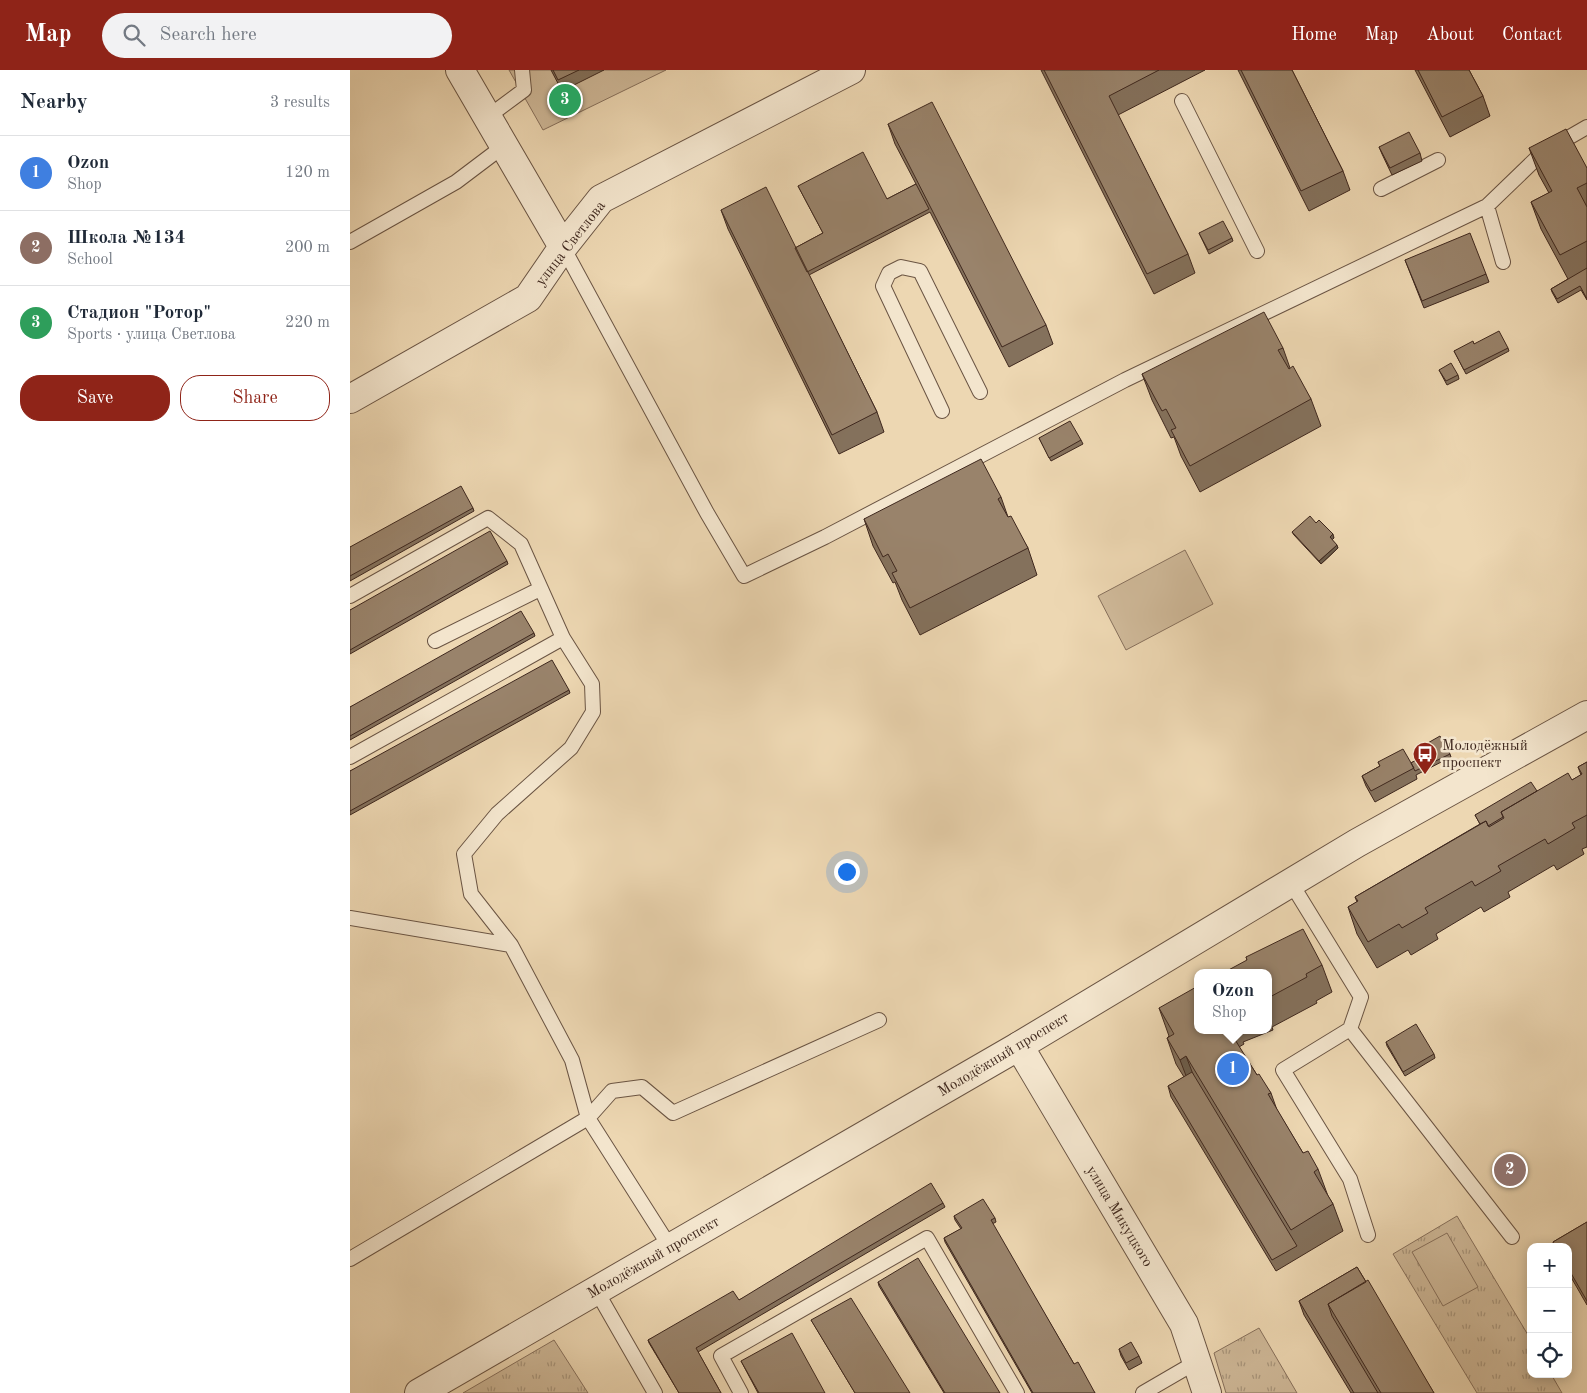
<!DOCTYPE html>
<meta charset="utf-8">
<style>
:root{--surface:#fff;--page:#f2f2f3;--text:#1f2937;--muted:#747a83;--line:#e0e1e3;--accent:#8f2418}
body{margin:0;font-family:"Old Standard TT",serif;background:var(--page);color:var(--text)}
.controls{position:absolute;right:15px;bottom:15px;display:grid;overflow:hidden;border-radius:10px;box-shadow:0 2px 12px #0003}
.controls button{width:45px;height:45px;display:grid;place-items:center;padding:0;border:0;border-bottom:1px solid var(--line);background:var(--surface);color:var(--text);font:25px sans-serif}
.you{position:absolute;left:496px;top:801px;width:18px;height:18px;margin:-12px;border:4px solid #fff;border-radius:50%;background:#1a73e8;box-shadow:0 0 0 8px #1a73e833}
.badge{display:grid;place-items:center;width:32px;height:32px;border-radius:50%;background:var(--accent);color:#fff;font-size:16px;font-weight:700}
.pin{position:absolute;translate:-50% -50%;border:2px solid #fff;box-shadow:0 1px 5px #0006}
.popup{position:absolute;left:844px;top:899px;width:78px;height:65px;box-sizing:border-box;display:grid;place-content:center;border-radius:10px;background:var(--surface);filter:drop-shadow(0 1px 4px #0005);font-size:16px;white-space:nowrap;color:var(--muted)}
.popup b{font-size:19px;color:var(--text)}
.popup::after{content:'';position:absolute;left:50%;top:100%;margin-left:-10px;border:10px solid transparent;border-top-color:var(--surface)}
.list{margin:0;padding:0;list-style:none}
h2{display:flex;justify-content:space-between;align-items:center;height:65px;margin:0;padding:0 20px;font-size:21px}
h2 small{font-size:16px;font-weight:400;color:var(--muted)}
.list li{display:grid;grid-template-columns:32px 1fr auto;gap:15px;align-items:center;box-sizing:border-box;height:75px;padding:0 20px;border-top:1px solid var(--line)}
.list b{display:block;font-size:19px;white-space:nowrap}
.list p{margin:0;font-size:16px;white-space:nowrap;color:var(--muted)}
.list em{font-size:16px;font-style:normal;color:var(--muted)}
.actions{display:flex;gap:10px;padding:15px 20px}
.actions a{flex:1;padding:11px 0;border:1px solid var(--accent);border-radius:20px;text-align:center;font-size:18px;color:var(--accent)}
.actions .main{background:var(--accent);color:#fff}
.icon{flex:none;width:28px;height:28px;fill:none;stroke:currentColor;stroke-width:2;stroke-linecap:round;stroke-linejoin:round}
.map{position:relative;flex:none;width:1237px;height:1323px;overflow:hidden}
header{display:flex;align-items:center;gap:30px;box-sizing:border-box;height:70px;padding:0 25px;background:var(--accent);color:#fff}
header strong{font-size:24px}
nav{display:flex;gap:28px;margin-inline-start:auto;font-size:18px}
.search{width:350px;height:45px;background:var(--page);display:flex;align-items:center;gap:12px;box-sizing:border-box;padding:0 18px;border-radius:28px;color:var(--muted);font-size:19px}
main{display:flex}
aside{flex:1;background:var(--surface)}
.map>svg:first-child{display:block}
.park{fill:url(#park-tufts);stroke:#87705c}
.pitch{fill:#cfb999;stroke:#87705c}
.lines{fill:none;stroke-linecap:round;stroke-linejoin:round}
.service-casing{stroke:#6a5443;stroke-width:16}
.minor-casing{stroke:#6a5443;stroke-width:30}
.tertiary-casing{stroke:#6a5443;stroke-width:30}
.service{stroke:#f3e5cd;stroke-width:14}
.minor{stroke:#f3e5cd;stroke-width:28}
.tertiary{stroke:#f3e5cd;stroke-width:28}
.wall{fill:#84715c;stroke:#3f281e}
.shaded-wall{fill:#6b5c4b;stroke:#3f281e}
.building{fill:#99836b;stroke:#3f281e}
.labels{text-anchor:middle;stroke-width:5;stroke-linejoin:round;paint-order:stroke}
.street-label{font-size:15px;fill:#3f281e;stroke:#f3e5cd}
.poi-label{font-size:15px;fill:#3f281e;stroke:#f3e5cd;text-anchor:start}
</style>
<header>
<strong>Map</strong>
<div class="search"><svg class="icon" aria-label="search" viewBox="0 0 24 24"><circle cx="10" cy="10" r="6"/><path d="M15 15l6 6"/></svg>Search here</div>
<nav><a>Home</a><a>Map</a><a>About</a><a>Contact</a></nav>
</header>
<main>
<aside>
<h2>Nearby<small>3 results</small></h2>
<ul class="list">
<li><span class="badge" style="background:#3f7fe0">1</span><div><b>Ozon</b><p>Shop</p></div><em>120 m</em></li>
<li><span class="badge" style="background:#8d6e63">2</span><div><b>Школа №134</b><p>School</p></div><em>200 m</em></li>
<li><span class="badge" style="background:#2e9e5b">3</span><div><b>Стадион &quot;Ротор&quot;</b><p>Sports · улица Светлова</p></div><em>220 m</em></li>
</ul>
<div class="actions"><a class="main">Save</a><a>Share</a></div>
</aside>
<div class="map">
<svg width="1237" height="1323" viewBox="0 0 1237 1323">
<defs>
<pattern id="park-tufts" width="24" height="20" patternUnits="userSpaceOnUse" patternTransform="scale(1.25)"><rect width="24" height="20" fill="#cfb999"/><path d="M3 7l-1-3M5 7V3M7 7l1-3M15 17l-1-3M17 17v-4M19 17l1-3" fill="none" stroke="#a9967c"/></pattern>
</defs>
<rect width="100%" height="100%" fill="#edd7b2"/>
<filter id="stains"><feTurbulence type="fractalNoise" baseFrequency=".004" numOctaves="4"/><feColorMatrix values="0 0 0 0 .2 0 0 0 0 .09 0 0 0 0 .02 0 0 0 .5 -.17"/></filter>
<radialGradient id="worn" r=".72"><stop offset=".6" stop-color="#630" stop-opacity="0"/><stop offset="1" stop-color="#630" stop-opacity=".3"/></radialGradient>
<path class="park" d="M1107 1146 1181 1270V1304H1201L1212 1323H1127L1043 1184Z
M909 1258 947 1323H876L864 1283Z
M204 1270 238 1323H113Z"/>
<path class="pitch" d="M159 0H316L193 60Z
M835 480 863 534 776 580 748 526Z
M1097 1163 1128 1217 1093 1236 1062 1182Z"/>
<g class="lines">
<defs>
<path id="service" d="M832 31 907 181
M139 46 174 20 172 0
M1031 119 1088 90
M1137 136 1153 192
M0 172 106 112 155 75
M213 177 357 443 394 506 475 467 775 310 1137 136 1192 83 1237 57
M592 341 533 216 539 203 551 197 570 201 630 322
M0 526 138 448 171 474 213 568 242 614 243 642 221 678 147 744 114 784 121 824 161 875
M85 571 190 519
M0 687 213 568
M941 813 1011 927 1000 959 933 1000 1000 1109 1018 1165
M0 848 161 875 222 990 238 1048 320 1177
M1000 959 1162 1167
M0 1189 238 1048 262 1021 292 1017 323 1043 529 950
M246 1220 305 1323
M391 1323 371 1286 577 1168 667 1323
M793 1323 848 1291"/>
<path id="minor" d="M110 0 213 177
M0 329 178 228 213 177 251 129 501 0
M69 1323 669 976"/>
<path id="tertiary" d="M857 1323 834 1254 669 976 1007 773 1237 645"/>
</defs>
<use href="#service" class="service-casing"/>
<use href="#minor" class="minor-casing"/>
<use href="#tertiary" class="tertiary-casing"/>
<use href="#service" class="service"/>
<use href="#minor" class="minor"/>
<use href="#tertiary" class="tertiary"/>
</g>
<path class="wall" d="M201 0H254L212 21Z
M691 0H855L768 45 838 184 845 203 804 224Z
M888 0H942L993 101 1000 120 959 141Z
M1065 0H1119L1133 26 1140 46 1100 67Z
M538 54 696 255 703 274 659 297 580 142 459 205 527 342 534 362 489 384 378 159 371 140 445 178 473 163 448 116 537 129 566 114 545 74Z
M1029 77 1070 83 1072 91 1042 105 1032 84Z
M1179 78 1237 98V230L1231 220 1208 233 1202 222 1201 219 1218 209 1191 159 1181 132 1199 123 1189 105Z
M849 163 882 168 883 171 859 184Z
M1055 190 1136 204 1139 212 1074 238Z
M1124 274 1158 278 1159 281 1116 304 1104 281Z
M933 278 940 298 961 329 971 356 850 422 831 386 824 367 821 368 802 330 792 304Z
M1089 300 1108 305 1109 309 1097 315Z
M689 368 731 370 733 374 701 391Z
M651 427 658 447 678 478 687 505 570 565 552 530 545 512 543 513 523 476 514 449Z
M123 438 124 441 0 511V477Z
M966 453 984 468 982 470 988 478 971 494 944 465 942 462Z
M157 491 158 494 0 584V540Z
M184 563 185 566 0 670V637Z
M219 620 220 623 0 745V701Z
M1069 678 1100 684 1101 687 1066 705 1067 709 1025 732 1016 716 1012 706 1030 696 1028 692 1061 693 1073 686Z
M1237 692V777L1232 779 1234 784 1207 800 1204 795 1158 822 1160 827 1134 842 1131 837 1086 864 1088 869 1061 885 1058 880 1027 898 1007 864 998 837 1007 832 1005 827 1130 754 1125 745 1187 721 1222 710 1231 705 1228 697Z
M896 887 972 895 982 922 966 931 967 933 922 957 923 960 893 972 894 974 889 977 907 1005 921 1023 927 1040 953 1083 968 1099 978 1126 983 1134 993 1161 926 1201 821 1027 818 1016 834 1007 826 994 817 968 819 966 809 938 848 960H918V903L897 890Z
M1036 972 1084 984 1085 988 1055 1006 1037 976Z
M593 1133 595 1137 348 1282 371 1323H329L299 1273 298 1270 389 1230Z
M604 1146 645 1148 646 1152 642 1154 724 1294 745 1323H682L595 1172 594 1168 611 1159 605 1150Z
M1237 1152V1235L1218 1202V1177H1205L1203 1172Z
M1007 1197 1084 1323H1001L954 1245 949 1231Z
M528 1212 650 1323H594L529 1216Z
M461 1250 560 1323H505L463 1253Z
M769 1279 789 1286 792 1293 779 1300 771 1286Z
M391 1291 475 1323H408Z"/>
<path class="shaded-wall" d="M983 464 984 468 981 471 980 467Z
M987 475 988 478 971 494 969 491Z
M836 986 846 1012 840 1016 830 990Z"/>
<path class="building" d="M203 0H229L208 10Z
M694 0H809L759 26 838 184 797 204Z
M891 0H942L993 101 951 121Z
M1068 0H1119L1133 26 1092 47Z
M582 32 696 255 652 277 538 54Z
M1216 59 1237 98V113L1227 118 1237 137V171L1210 185 1181 132 1202 121 1179 78Z
M1059 62 1070 83 1040 98 1029 77Z
M513 82 537 129 566 114 579 139 457 202 445 178 473 163 448 116Z
M416 117 527 342 482 365 371 140Z
M873 151 882 168 858 180 849 163Z
M1120 163 1136 204 1072 231 1055 190Z
M1237 198V229L1230 216 1207 229 1201 219Z
M914 242 933 278 928 280 939 299 943 296 961 329 840 396 821 360 826 358 816 339 812 341 792 304Z
M1149 261 1158 278 1114 300 1104 281 1123 271 1124 274Z
M1101 293 1108 305 1096 311 1089 300Z
M720 351 731 370 699 388 689 368Z
M631 389 651 427 648 429 658 447 661 446 678 478 560 538 542 503 547 501 538 484 533 487 514 449Z
M111 416 123 438 0 506V477Z
M960 446 966 453 969 450 983 464 980 467 987 475 969 491 942 462Z
M140 461 157 491 0 580V540Z
M171 541 184 563 0 666V637Z
M202 590 219 620 0 741V701Z
M1090 666 1100 684 1065 701 1061 693 1073 686 1069 678Z
M1053 679 1064 698 1021 721 1012 706 1030 696 1028 692Z
M1237 692V745L1222 753 1225 758 1198 774 1195 769 1148 796 1151 801 1125 816 1122 811 1075 838 1078 843 1052 858 1049 854 1018 872 998 837 1008 831 1005 827 1136 751 1139 757 1154 748 1151 742 1218 703 1222 710 1232 704 1228 697Z
M1181 712 1187 721 1151 742 1153 747 1138 756 1136 751 1130 754 1125 745Z
M953 859 972 895 956 904 957 907 918 928V903H873L897 890 896 887Z
M848 916V960H879L907 1005 909 1004 921 1023 918 1024 953 1083 958 1081 968 1099 964 1102 983 1134 941 1160 836 986 830 990 817 968 824 964 809 938Z
M1066 954 1084 984 1053 1002 1036 972Z
M842 1002 947 1176 922 1190 818 1016Z
M581 1113 593 1133 346 1278 371 1323H329L298 1270 383 1221 389 1230Z
M633 1129 645 1148 641 1150 724 1294 728 1292 745 1323H683L594 1168 612 1158 604 1146Z
M1237 1152V1231L1218 1198V1177H1206L1203 1172Z
M568 1188 650 1323H595L528 1212Z
M1007 1197 1016 1212 978 1234 982 1246 1028 1323H1004L949 1231Z
M1018 1210 1084 1323H1031L978 1234Z
M501 1228 560 1323H505L461 1250Z
M442 1263 475 1323H409L391 1291Z
M781 1272 789 1286 776 1293 769 1279Z"/>
<defs>
<symbol id="bus-pin" viewBox="-11 -11 22 30"><path d="M0 17L-7.5 6A9.5 9.5 0 1 1 7.5 6Z" fill="#8f2418" stroke="#f3e5cd"/><path d="M-5-6H5V4H4V6H2V4H-2V6H-4V4H-5ZM-3.5-4V0h7V-4ZM-3.5 1.2v1.5H-2V1.2ZM2 1.2v1.5H3.5V1.2Z" fill="#fff"/></symbol>
</defs>
<g fill-rule="evenodd">
<use href="#bus-pin" x="1061" y="670" width="28" height="38"/>
</g>
<g class="labels">
<g class="street-label">
<text transform="translate(220 173) rotate(-52)" y="5">улица Светлова</text>
<text transform="translate(653 984) rotate(-31)" y="5">Молодёжный проспект</text>
<text transform="translate(770 1146) rotate(59)" y="5">улица Микуцкого</text>
<text transform="translate(303 1187) rotate(-30)" y="5">Молодёжный проспект</text>
</g>
<g class="poi-label">
<text x="1092" y="680">Молодёжный<tspan x="1092" dy="17">проспект</tspan></text>
</g>
</g>
<rect width="100%" height="100%" filter="url(#stains)"/>
<rect width="100%" height="100%" fill="url(#worn)"/>
</svg>
<div class="controls">
<button>+</button>
<button>−</button>
<button><svg class="icon" aria-label="locate" viewBox="0 0 24 24"><circle cx="12" cy="12" r="6"/><path d="M12 2v4M12 18v4M2 12h4M18 12h4"/></svg></button>
</div>
<div class="you"></div>
<div class="pin badge" style="left:883px;top:999px;background:#3f7fe0">1</div>
<div class="popup"><b>Ozon</b>Shop</div>
<div class="pin badge" style="left:1160px;top:1100px;background:#8d6e63">2</div>
<div class="pin badge" style="left:215px;top:30px;background:#2e9e5b">3</div>
</div>
</main>
